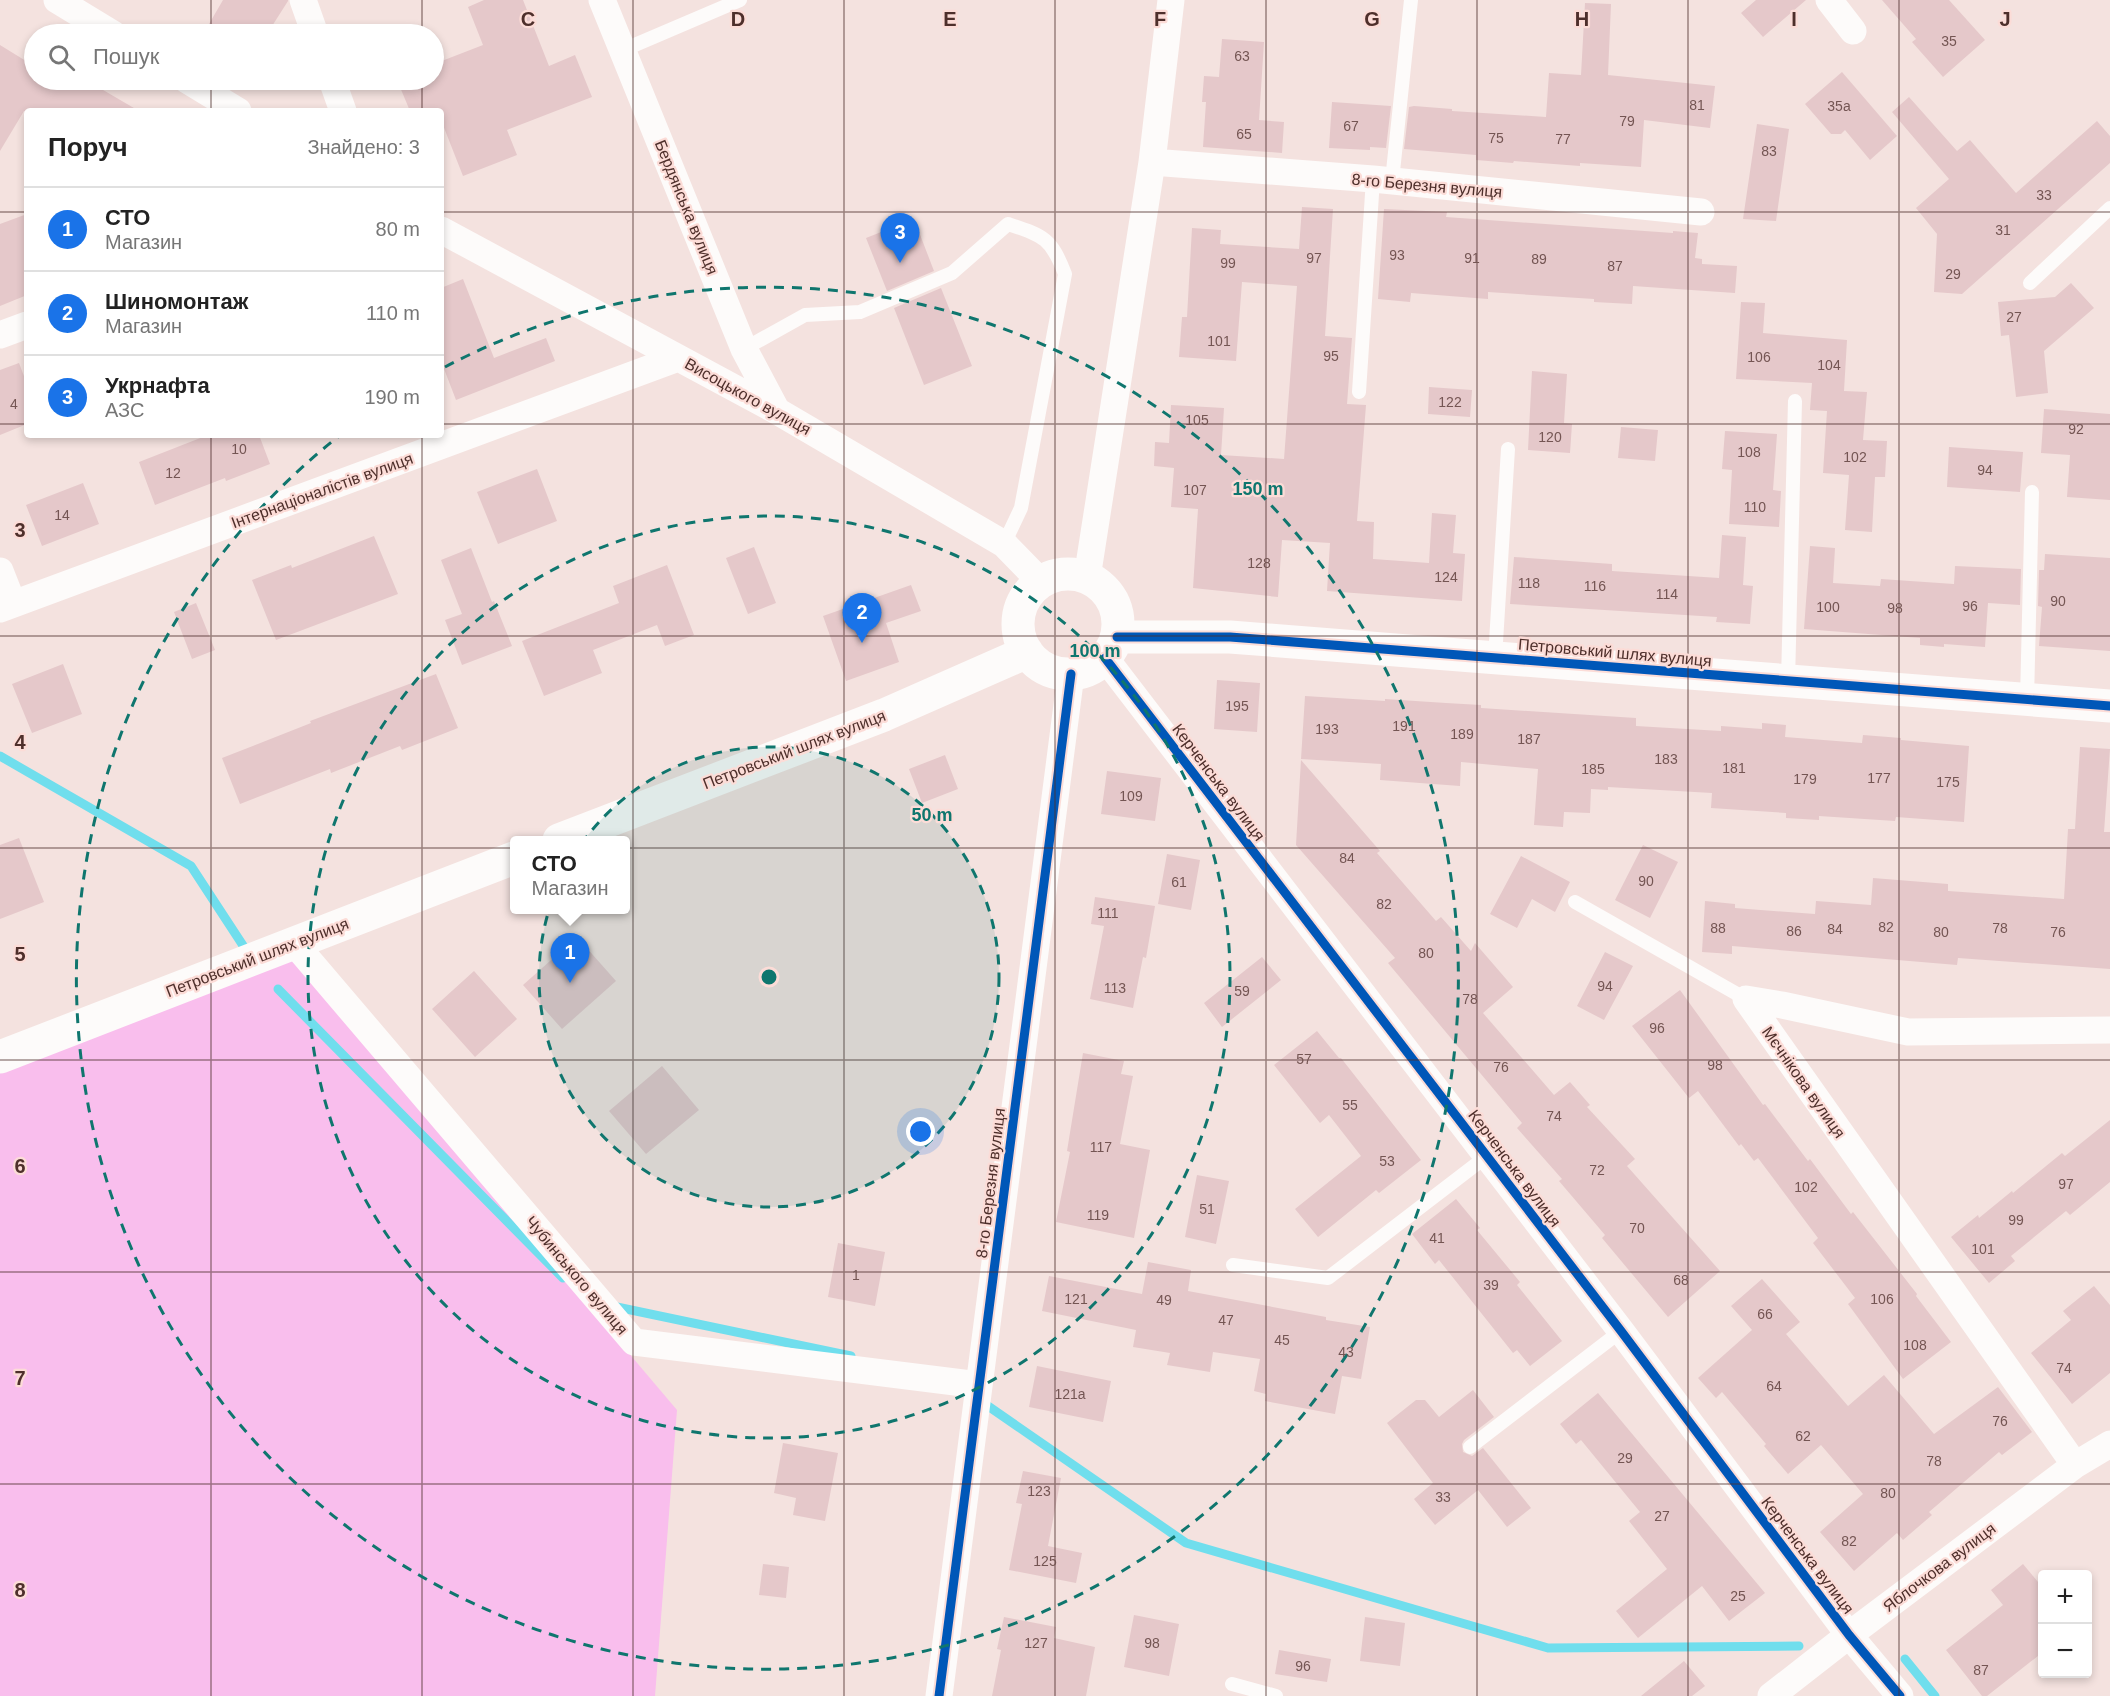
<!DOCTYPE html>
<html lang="uk">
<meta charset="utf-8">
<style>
:root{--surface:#fff;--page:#f2f2f2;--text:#222;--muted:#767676;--line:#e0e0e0;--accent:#1a73e8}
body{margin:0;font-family:Arial,sans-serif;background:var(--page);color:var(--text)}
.controls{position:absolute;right:18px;bottom:18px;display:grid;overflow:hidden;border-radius:6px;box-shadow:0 3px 9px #0003}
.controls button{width:54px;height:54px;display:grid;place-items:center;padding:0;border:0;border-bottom:2px solid var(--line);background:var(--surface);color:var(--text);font:30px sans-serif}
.you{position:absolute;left:921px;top:1132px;width:21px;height:21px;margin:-15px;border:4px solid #fff;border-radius:50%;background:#1a73e8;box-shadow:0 0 0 9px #1a73e833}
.badge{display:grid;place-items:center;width:39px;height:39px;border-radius:50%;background:var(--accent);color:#fff;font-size:20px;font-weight:700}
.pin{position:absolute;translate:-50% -50px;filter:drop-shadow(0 2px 3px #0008)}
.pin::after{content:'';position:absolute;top:32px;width:21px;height:18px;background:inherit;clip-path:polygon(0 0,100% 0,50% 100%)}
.popup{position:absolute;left:510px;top:836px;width:120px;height:78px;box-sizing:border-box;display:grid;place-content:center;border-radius:6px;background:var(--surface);filter:drop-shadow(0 2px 4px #0005);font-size:20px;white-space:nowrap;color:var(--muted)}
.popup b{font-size:22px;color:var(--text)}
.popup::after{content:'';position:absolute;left:50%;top:100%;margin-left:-12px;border:12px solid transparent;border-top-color:var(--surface)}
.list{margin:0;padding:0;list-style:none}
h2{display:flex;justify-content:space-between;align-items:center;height:78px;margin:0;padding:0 24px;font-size:26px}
h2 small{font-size:20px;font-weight:400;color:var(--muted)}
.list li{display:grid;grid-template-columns:39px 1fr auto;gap:18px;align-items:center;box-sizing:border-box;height:84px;padding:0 24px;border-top:2px solid var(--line)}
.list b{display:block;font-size:22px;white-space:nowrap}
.list p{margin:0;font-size:20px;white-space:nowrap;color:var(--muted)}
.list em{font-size:20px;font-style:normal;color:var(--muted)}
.icon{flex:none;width:33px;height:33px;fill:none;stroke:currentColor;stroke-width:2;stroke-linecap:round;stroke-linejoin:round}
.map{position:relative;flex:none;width:2110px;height:1696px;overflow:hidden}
.search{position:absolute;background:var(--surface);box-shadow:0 3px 9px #0003;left:24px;top:24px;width:420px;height:66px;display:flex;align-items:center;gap:15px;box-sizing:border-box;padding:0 21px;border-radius:33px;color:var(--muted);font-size:22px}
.panel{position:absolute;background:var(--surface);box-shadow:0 3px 9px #0003;left:24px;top:108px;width:420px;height:330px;border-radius:6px}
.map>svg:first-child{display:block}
.green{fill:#f9beed}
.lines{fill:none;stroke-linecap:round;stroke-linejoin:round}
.stream{stroke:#70deed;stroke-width:9}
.building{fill:#e5c8ca}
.service{stroke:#fdfbfa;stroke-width:14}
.minor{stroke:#fdfbfa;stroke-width:27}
.tertiary{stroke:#fdfbfa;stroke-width:33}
.cycleway-casing{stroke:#fcdcd7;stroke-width:13}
.cycleway{stroke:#0057b8;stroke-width:9}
.grid{fill:none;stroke:#4e2f2b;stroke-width:1.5;stroke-opacity:0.55}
.ring{fill:none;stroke:#0f766e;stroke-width:3;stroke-dasharray:10 8}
.labels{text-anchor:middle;stroke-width:4.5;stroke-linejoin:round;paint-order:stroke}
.number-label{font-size:14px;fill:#745553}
.street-label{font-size:16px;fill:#4e2f2b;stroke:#fcdcd7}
.grid-label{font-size:20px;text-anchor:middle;font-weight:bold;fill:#4e2f2b;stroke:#fcdcd7;stroke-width:4.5;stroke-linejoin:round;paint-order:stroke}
.centre{fill:#0f766e;stroke:#fcdcd7;stroke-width:3}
.ring-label{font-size:18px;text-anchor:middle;font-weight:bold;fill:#0f766e;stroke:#fcdcd7;stroke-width:4.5;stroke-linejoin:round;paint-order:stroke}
</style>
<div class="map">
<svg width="2110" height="1696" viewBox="0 0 2110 1696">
<rect width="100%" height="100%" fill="#f4e2df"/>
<path class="green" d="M294 958 677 1410 655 1696H0V1073Z"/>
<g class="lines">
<path class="stream" d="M0 756 191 866 244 947
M278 989 563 1278
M612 1306 851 1356
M988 1406 1186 1543 1548 1648 1799 1646
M1905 1659 1935 1696"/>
</g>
<path class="building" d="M223 0H288V1L267 34H226L209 24Z
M484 0H523L549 66 575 55 592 97 507 130 517 155 463 176 441 120V111H410L397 80H434V64L483 45 468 7Z
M1756 0H1806L1763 37 1741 13Z
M1882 0H1949L1985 40 1943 77 1912 42 1916 39Z
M1585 3 1611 4 1608 75 1715 86 1710 128 1644 120 1641 167 1580 163V166L1514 161 1513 163 1476 160V155L1404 149 1409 107 1414 106 1452 109V111L1546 117 1549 73 1581 75Z
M1222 39 1264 42 1259 120 1284 122 1282 153 1203 147 1206 102H1202L1204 76 1219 77Z
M0 45 34 66V80H86L139 111H24L0 151Z
M1842 72 1897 136 1870 160 1845 130 1841 134H1831L1805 104Z
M1909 97 1957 151 1970 140 2016 193 2097 121 2110 136V163L1962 294 1934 292 1937 234 1916 208 1949 179 1892 112Z
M1332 102 1391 106 1386 148 1370 147V150L1329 148Z
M1757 124 1789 129 1776 221 1743 219Z
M1302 207 1333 209 1325 336 1352 338 1347 404 1366 405 1357 521 1374 522 1373 559 1429 563 1432 513 1456 515 1453 553 1465 554 1462 601 1327 591 1330 543 1282 540 1278 597 1193 588 1198 509 1171 507 1174 468 1154 466 1155 442 1169 443 1171 405 1224 408 1221 455 1284 459 1297 286 1242 282 1236 361 1179 357 1182 317H1187L1192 228 1221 230 1220 244 1299 249Z
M1384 209 1447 212 1446 217 1673 233V231L1698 233 1695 258 1702 259V264L1737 266 1735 293 1633 286 1632 304 1594 302V299L1488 292V299L1411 293 1410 302 1378 299Z
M27 214V295L0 306V224Z
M914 219 934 271 887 291 866 238Z
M463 279 494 358 546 338 555 361 456 400 441 361V288Z
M2071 283 2094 308 2044 351 2048 393 2016 397 2009 335 2001 336 1998 302 2055 297Z
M941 288 972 366 924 385 894 308Z
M1741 302 1765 303 1763 333 1847 340 1844 391 1867 392 1863 440 1887 441 1885 477H1875L1872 532 1845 530 1849 475 1823 473 1827 411 1810 410 1812 383 1736 379Z
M19 363 27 384V424L0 435V370Z
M1532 371 1567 374 1564 423 1572 424 1570 453 1528 450Z
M1429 387 1472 390 1470 417 1428 414Z
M2044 409 2110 414V500L2067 497 2070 455 2041 453Z
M1621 427 1658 430 1655 461 1618 458Z
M1725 431 1777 434 1773 490 1781 491 1779 527 1729 524 1732 470 1722 469Z
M208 435H259L270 464 226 481 225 478 155 505 139 462Z
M1949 447 2023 452 2020 492 1947 487Z
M537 469 557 521 498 544 477 492Z
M83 483 99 524 42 546 26 505Z
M1722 535 1746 537 1743 585 1753 586 1750 624 1716 622 1717 617 1510 604 1514 557 1612 564V571L1719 578Z
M374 536 398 594 276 640 252 580 291 565 292 568Z
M1810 546 1835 548 1833 583 1880 586 1881 579 1954 584 1955 566 2021 569 2020 605 1988 603 1985 647 1944 644V647L1920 645V638L1804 629Z
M754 547 776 603 748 614 726 558Z
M471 548 492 602 494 601 512 646 462 665 445 620 462 614 441 560Z
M2045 554 2110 558V651L2039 646 2042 607 2038 606 2039 570H2044Z
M667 565 694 635 665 646 657 625 593 650 602 673 544 696 522 641 619 603 613 586Z
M911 585 921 611 886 623 899 662 846 681 823 616Z
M196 603 215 650 192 659 174 612Z
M63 664 82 714 32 733 12 684Z
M436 674 458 728 402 750 400 746 331 773 330 769 240 804 222 758 311 723 310 721Z
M1217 680 1260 683 1257 732 1214 729Z
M1305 696 1385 701V699L1446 703 1481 705V708L1636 718V726L1721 731V726L1762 729V723L1786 725 1785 737 1862 743 1863 735 1901 738V740L1969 746 1964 822 1896 817 1895 821 1819 816V820L1786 818V813L1711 808 1712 793 1608 787V790L1591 789 1590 813 1564 812 1563 827 1534 825 1538 769 1461 762 1460 786 1380 780 1381 764 1301 759Z
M2080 747 2110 749 2104 832H2110V969L1958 958 1957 965 1732 946V954L1702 952 1705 901 1735 904V908L1815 914 1816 901 1871 905 1873 878 1948 884V891L2064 899 2068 829H2075Z
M945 755 958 789 922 803 909 769Z
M1301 760 1380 851 1377 853 1436 921 1441 917 1471 951 1475 943 1513 987 1483 1013 1554 1095 1570 1082 1590 1105 1587 1107 1635 1159 1627 1166 1720 1271 1668 1317 1602 1238 1605 1235 1559 1181 1562 1179 1517 1128 1522 1123 1388 963 1395 958 1296 845Z
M1107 771 1161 778 1155 821 1101 814Z
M19 838 44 902 0 919V845Z
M1643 845 1678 862 1650 918 1615 900Z
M1167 854 1200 860 1191 910 1158 904Z
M1521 856 1570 882 1555 912 1532 899 1517 928 1490 914Z
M1095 897 1155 906 1146 958 1143 957 1133 1008 1090 999 1104 926 1091 924Z
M577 937 616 981 562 1029 523 985Z
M1605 952 1633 966 1604 1020 1577 1006Z
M1262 957 1281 980 1222 1027 1204 1003Z
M474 971 517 1019 475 1057 432 1009Z
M1680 990 1763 1105 1765 1104 1808 1161 1810 1159 1851 1214 1853 1212 1917 1294 1916 1296 1951 1342 1903 1379 1848 1304 1855 1298 1813 1243 1818 1238 1758 1158 1754 1161 1741 1144 1739 1146 1698 1091 1689 1098 1632 1026Z
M1317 1031 1339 1058H1341L1421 1160 1379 1193 1376 1190 1318 1237 1295 1209 1361 1156 1329 1115 1320 1123 1274 1065Z
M1083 1053 1124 1061 1121 1074 1133 1076 1120 1144 1150 1150 1134 1238 1056 1222 1070 1152 1067 1151Z
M662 1066 699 1110 646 1154 609 1111Z
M2110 1120V1182L2070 1215 2066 1211 2011 1256 2015 1261 1989 1283 1951 1237 1978 1215 1979 1218 2012 1191 2013 1193 2062 1153 2065 1156Z
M1197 1175 1229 1181 1216 1244 1185 1237Z
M1456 1199 1480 1228 1477 1230 1520 1282 1517 1285 1562 1341 1530 1366 1517 1350 1513 1353 1439 1260 1435 1264 1412 1234Z
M838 1243 885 1252 875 1306 828 1297Z
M1148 1262 1191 1270 1188 1291 1326 1317V1320L1370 1327 1361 1379 1342 1376 1335 1414 1265 1401 1266 1394 1254 1391 1260 1359 1213 1352 1210 1372 1167 1365 1170 1353 1133 1347 1136 1330 1042 1311 1049 1276 1142 1294Z
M1762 1279 1800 1322 1786 1334 1848 1406 1884 1375 1934 1434 1998 1387 2032 1432 2002 1455 1999 1452 1929 1512 1932 1515 1903 1540 1897 1533 1854 1571 1820 1532 1863 1494 1821 1445 1788 1474 1764 1446 1766 1444 1722 1392 1716 1398 1698 1378 1752 1330 1731 1306Z
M2094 1286 2110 1305V1373L2072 1404 2031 1353 2071 1320 2063 1311Z
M1037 1366 1111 1381 1103 1422 1029 1407Z
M1473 1390 1494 1417 1464 1440 1462 1444 1463 1452 1472 1456 1483 1448 1531 1508 1507 1527 1478 1490 1435 1525 1414 1499 1433 1483 1387 1423 1416 1400H1425L1439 1417Z
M1598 1393 1765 1593 1729 1621 1702 1586 1638 1638 1616 1611 1667 1569 1629 1521 1640 1512 1581 1440 1576 1444 1560 1424Z
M783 1443 838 1453 825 1521 793 1515 796 1498 774 1493Z
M1023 1471 1061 1478 1048 1546 1082 1553 1076 1583 1009 1570 1022 1504 1016 1503Z
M763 1564 789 1567 786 1598 759 1595Z
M2023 1564 2043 1588V1652L1987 1696H1982L1946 1650 2003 1605 1991 1590Z
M1134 1615 1179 1624 1169 1676 1124 1667Z
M1004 1617 1056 1627 1054 1638 1095 1647 1086 1696H992L1001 1650 997 1649Z
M1365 1617 1405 1623 1400 1666 1360 1661Z
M1279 1650 1331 1659 1327 1682 1275 1674Z
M1684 1661 1705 1686 1692 1696H1641Z"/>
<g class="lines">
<path class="service" d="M623 50 740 0
M1392 181 1411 0
M2030 283 2110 208
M744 349 805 315 860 312 952 273 1008 224C1044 236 1051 238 1065 274L1021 508 1004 544
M1359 392 1373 179
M1495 658 1508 449
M1788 681 1795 401
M2027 700 2032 492
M1575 902 1746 999
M1233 1265 1328 1278 1487 1156
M1470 1447 1621 1331
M1232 1684 1276 1696"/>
<path class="minor" d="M57 0 113 34
M303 0 315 34
M602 0 744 349 777 411
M1829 0 1853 31
M187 80 238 111
M332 80 343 111
M1152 162 1373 179 1701 212
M441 230 777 411 1004 544 1041 582
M0 335 27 325
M0 571 13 604
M1087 578 1152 162 1171 0
M0 609 678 358
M1105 658 1621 1331 1849 1635 1900 1696
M294 943 634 1342 979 1385
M2075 1465 1746 999 1782 1005 1908 1032 2110 1030
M939 1696 1071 674
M1771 1696 1849 1635 2075 1465 2110 1444"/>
<path class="tertiary" d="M1018 624a50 50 0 1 1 100 0a50 50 0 1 1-100 0Z
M1117 637H1230L2110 706
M559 840 884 715 1027 652
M0 1057 514 858"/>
<defs>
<path id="cycleway" d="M1117 637H1230L2110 706
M1105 658 1621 1331 1849 1635 1900 1696
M939 1696 1071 674"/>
</defs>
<use href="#cycleway" class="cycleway-casing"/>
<use href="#cycleway" class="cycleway"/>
</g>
<path class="grid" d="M211 0V34M422 0V34M633 0V1696M844 0V1696M1055 0V1696M1266 0V1696M1477 0V1696M1688 0V1696M1899 0V1696M211 80V111M422 80V111M0 212H27M441 212H2110M0 424H27M441 424H2110M211 435V1696M422 435V1696M0 636H2110M0 848H2110M0 1060H2110M0 1272H2110M0 1484H2110"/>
<circle cx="769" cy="977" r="230" fill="#0f766e" fill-opacity=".12"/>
<g class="ring">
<circle cx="769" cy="977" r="230"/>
<circle cx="769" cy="977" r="461"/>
<path d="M445 367A691 691 0 1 1 339 436"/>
</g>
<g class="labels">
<g class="number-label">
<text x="1949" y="46">35</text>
<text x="1242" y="61">63</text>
<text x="1697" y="110">81</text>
<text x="1839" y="111">35а</text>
<text x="1627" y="126">79</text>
<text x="1351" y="131">67</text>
<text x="1244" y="139">65</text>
<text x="1496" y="143">75</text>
<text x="1563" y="144">77</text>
<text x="1769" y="156">83</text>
<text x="2044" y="200">33</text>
<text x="2003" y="235">31</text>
<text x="1397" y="260">93</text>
<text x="1314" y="263">97</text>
<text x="1472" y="263">91</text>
<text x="1539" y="264">89</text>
<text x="1228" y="268">99</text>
<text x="1615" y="271">87</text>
<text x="1953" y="279">29</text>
<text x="2014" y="322">27</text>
<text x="1219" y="346">101</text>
<text x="1331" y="361">95</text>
<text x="1759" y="362">106</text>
<text x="1829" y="370">104</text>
<text x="1450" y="407">122</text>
<text x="14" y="409">4</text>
<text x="1197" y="425">105</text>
<text x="2076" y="434">92</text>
<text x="1550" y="442">120</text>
<text x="239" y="454">10</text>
<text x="1749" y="457">108</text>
<text x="1855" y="462">102</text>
<text x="1985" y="475">94</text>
<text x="173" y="478">12</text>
<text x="1195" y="495">107</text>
<text x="1755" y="512">110</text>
<text x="62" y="520">14</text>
<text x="1259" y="568">128</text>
<text x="1446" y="582">124</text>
<text x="1529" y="588">118</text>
<text x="1595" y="591">116</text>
<text x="1667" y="599">114</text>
<text x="2058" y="606">90</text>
<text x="1970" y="611">96</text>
<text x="1828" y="612">100</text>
<text x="1895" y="613">98</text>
<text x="1237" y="711">195</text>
<text x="1404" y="731">191</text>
<text x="1327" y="734">193</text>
<text x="1462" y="739">189</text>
<text x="1529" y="744">187</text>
<text x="1666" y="764">183</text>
<text x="1734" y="773">181</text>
<text x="1593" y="774">185</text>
<text x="1879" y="783">177</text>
<text x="1805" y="784">179</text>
<text x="1948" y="787">175</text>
<text x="1131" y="801">109</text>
<text x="1347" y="863">84</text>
<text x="1646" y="886">90</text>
<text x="1179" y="887">61</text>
<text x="1384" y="909">82</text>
<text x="1108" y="918">111</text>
<text x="1886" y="932">82</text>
<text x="1718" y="933">88</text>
<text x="2000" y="933">78</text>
<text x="1835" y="934">84</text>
<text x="1794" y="936">86</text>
<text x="1941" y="937">80</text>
<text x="2058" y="937">76</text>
<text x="1426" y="958">80</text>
<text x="1605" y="991">94</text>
<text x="1115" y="993">113</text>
<text x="1242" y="996">59</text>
<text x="1470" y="1004">78</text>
<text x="1657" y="1033">96</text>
<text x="1304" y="1064">57</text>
<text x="1715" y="1070">98</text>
<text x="1501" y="1072">76</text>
<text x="1350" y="1110">55</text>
<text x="1554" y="1121">74</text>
<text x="1101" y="1152">117</text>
<text x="1387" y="1166">53</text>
<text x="1597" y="1175">72</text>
<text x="2066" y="1189">97</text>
<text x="1806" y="1192">102</text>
<text x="1207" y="1214">51</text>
<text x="1098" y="1220">119</text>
<text x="2016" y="1225">99</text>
<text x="1637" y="1233">70</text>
<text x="1437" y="1243">41</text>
<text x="1983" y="1254">101</text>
<text x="856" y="1280">1</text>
<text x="1681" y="1285">68</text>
<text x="1491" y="1290">39</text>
<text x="1076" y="1304">121</text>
<text x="1882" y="1304">106</text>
<text x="1164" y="1305">49</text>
<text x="1765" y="1319">66</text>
<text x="1226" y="1325">47</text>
<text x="1282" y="1345">45</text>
<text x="1915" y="1350">108</text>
<text x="1346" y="1357">43</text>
<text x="2064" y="1373">74</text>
<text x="1774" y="1391">64</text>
<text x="1070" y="1399">121а</text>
<text x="2000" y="1426">76</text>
<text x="1803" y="1441">62</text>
<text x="1625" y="1463">29</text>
<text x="1934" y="1466">78</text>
<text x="1039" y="1496">123</text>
<text x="1888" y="1498">80</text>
<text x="1443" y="1502">33</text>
<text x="1662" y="1521">27</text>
<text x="1849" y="1546">82</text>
<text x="1045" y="1566">125</text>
<text x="1738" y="1601">25</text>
<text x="1036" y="1648">127</text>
<text x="1152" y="1648">98</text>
<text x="1303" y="1671">96</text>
<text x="1981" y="1675">87</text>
</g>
<g class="street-label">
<text transform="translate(1427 185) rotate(5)" y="6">8-го Березня вулиця</text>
<text transform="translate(687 207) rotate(68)" y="6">Бердянська вулиця</text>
<text transform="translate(748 396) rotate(29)" y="6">Висоцького вулиця</text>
<text transform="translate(322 490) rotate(-20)" y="6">Інтернаціоналістів вулиця</text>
<text transform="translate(1615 652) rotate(5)" y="6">Петровський шлях вулиця</text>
<text transform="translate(794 749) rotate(-21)" y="6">Петровський шлях вулиця</text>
<text transform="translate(1219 782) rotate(53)" y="6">Керченська вулиця</text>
<text transform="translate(257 957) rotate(-21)" y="6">Петровський шлях вулиця</text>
<text transform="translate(1804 1082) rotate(55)" y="6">Мєчнікова вулиця</text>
<text transform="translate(1515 1168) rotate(53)" y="6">Керченська вулиця</text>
<text transform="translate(990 1183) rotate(-83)" y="6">8-го Березня вулиця</text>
<text transform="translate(577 1275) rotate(50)" y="6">Чубинського вулиця</text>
<text transform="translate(1808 1555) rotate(53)" y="6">Керченська вулиця</text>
<text transform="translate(1939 1567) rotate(-37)" y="6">Яблочкова вулиця</text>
</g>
</g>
<g class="grid-label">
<text x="528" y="26">C</text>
<text x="738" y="26">D</text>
<text x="950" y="26">E</text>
<text x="1160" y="26">F</text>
<text x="1372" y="26">G</text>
<text x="1582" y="26">H</text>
<text x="1794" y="26">I</text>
<text x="2005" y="26">J</text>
<text x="20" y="537">3</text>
<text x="20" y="749">4</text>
<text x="20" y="961">5</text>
<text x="20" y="1173">6</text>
<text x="20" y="1385">7</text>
<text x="20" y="1597">8</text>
</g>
<circle cx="769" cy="977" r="9" class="centre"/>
<g class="ring-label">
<text x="1258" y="495">150 m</text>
<text x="1095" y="657">100 m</text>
<text x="932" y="821">50 m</text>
</g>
</svg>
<div class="controls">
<button>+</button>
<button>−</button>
</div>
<div class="you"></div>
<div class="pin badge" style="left:570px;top:983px">1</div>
<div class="popup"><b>СТО</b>Магазин</div>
<div class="pin badge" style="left:862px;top:643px">2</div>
<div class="pin badge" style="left:900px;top:263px">3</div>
<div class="search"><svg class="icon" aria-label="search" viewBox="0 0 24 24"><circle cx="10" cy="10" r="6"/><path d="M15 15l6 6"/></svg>Пошук</div>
<section class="panel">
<h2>Поруч<small>Знайдено: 3</small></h2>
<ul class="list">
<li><span class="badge">1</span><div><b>СТО</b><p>Магазин</p></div><em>80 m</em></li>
<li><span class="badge">2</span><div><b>Шиномонтаж</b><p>Магазин</p></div><em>110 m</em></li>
<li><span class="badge">3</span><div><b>Укрнафта</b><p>АЗС</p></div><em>190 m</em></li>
</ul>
</section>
</div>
